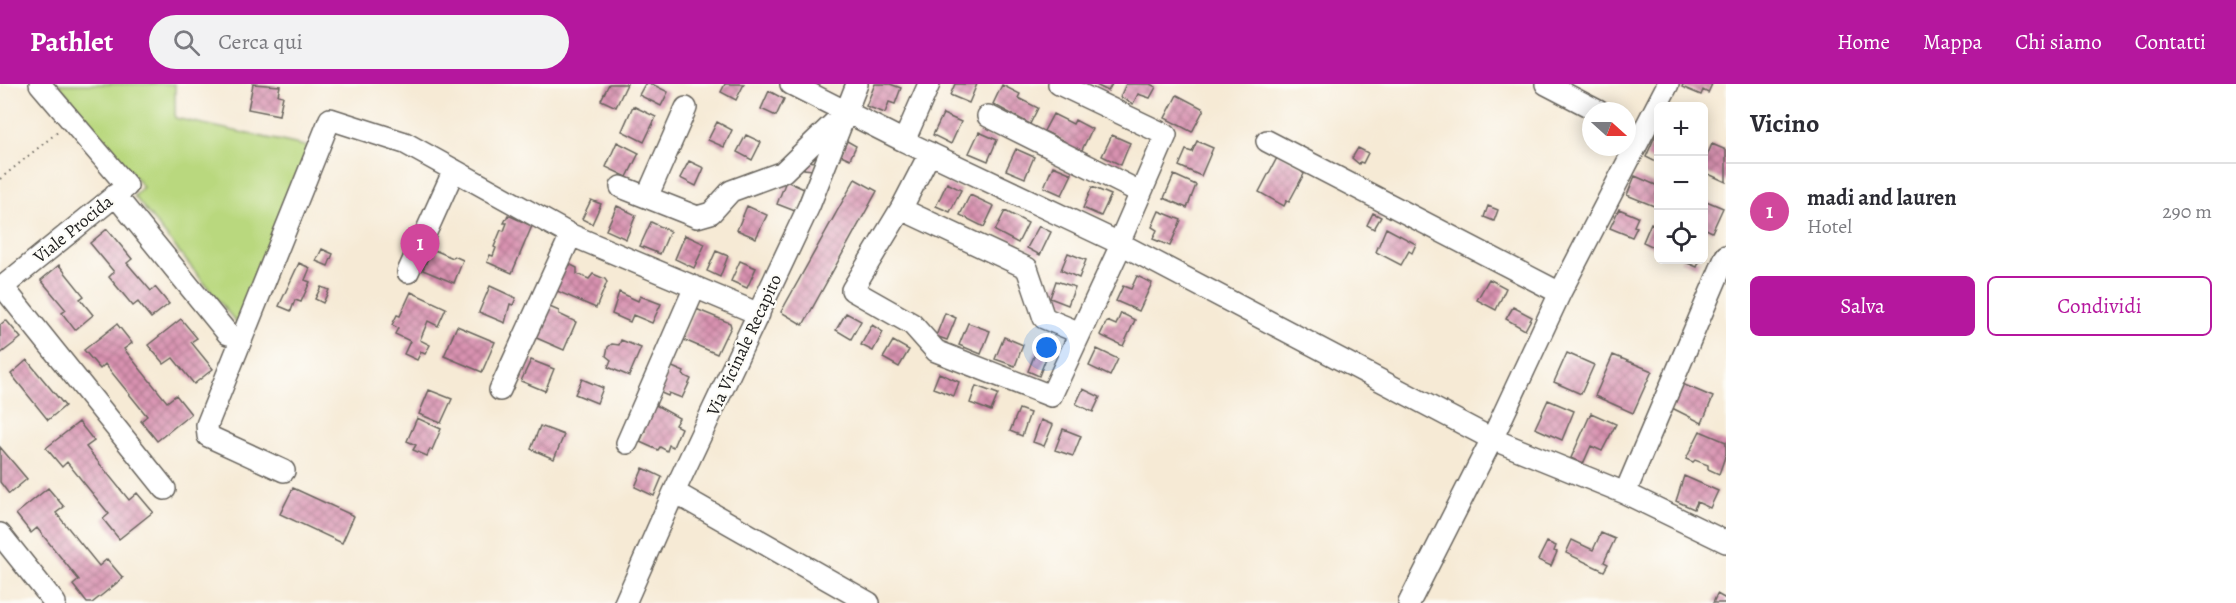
<!DOCTYPE html>
<html lang="it">
<meta charset="utf-8">
<style>
:root{--surface:#fff;--page:#f2f2f3;--text:#2b2b33;--muted:#7c7c81;--line:#e1e1e2;--accent:#b5179e}
body{margin:0;font-family:Alegreya,serif;background:var(--page);color:var(--text)}
.controls{position:absolute;right:18px;top:18px;display:grid;overflow:hidden;border-radius:9px;box-shadow:0 3px 15px #0003}
.controls button{width:54px;height:54px;display:grid;place-items:center;padding:0;border:0;border-bottom:2px solid var(--line);background:var(--surface);color:var(--text);font:30px sans-serif}
.compass{position:absolute;left:1582px;top:18px;width:54px;height:54px;border-radius:50%;background:var(--surface);box-shadow:0 3px 15px #0003;rotate:111deg}
.you{position:absolute;left:1047px;top:264px;width:21px;height:21px;margin:-15px;border:4px solid #fff;border-radius:50%;background:#1a73e8;box-shadow:0 0 0 9px #1a73e833}
.badge{display:grid;place-items:center;width:39px;height:39px;border-radius:50%;background:var(--accent);color:#fff;font-size:20px;font-weight:700}
.pin{position:absolute;translate:-50% -50px;filter:drop-shadow(0 2px 3px #0008)}
.pin::after{content:'';position:absolute;top:32px;width:21px;height:18px;background:inherit;clip-path:polygon(0 0,100% 0,50% 100%)}
.list{margin:0;padding:0;list-style:none}
h2{display:flex;justify-content:space-between;align-items:center;height:78px;margin:0;padding:0 24px;font-size:26px}
h2 small{font-size:20px;font-weight:400;color:var(--muted)}
.list li{display:grid;grid-template-columns:39px 1fr auto;gap:18px;align-items:center;box-sizing:border-box;height:96px;padding:0 24px;border-top:2px solid var(--line)}
.list b{display:block;font-size:22px;white-space:nowrap}
.list p{margin:0;font-size:20px;white-space:nowrap;color:var(--muted)}
.list em{font-size:20px;font-style:normal;color:var(--muted)}
.actions{display:flex;gap:12px;padding:18px 24px}
.actions a{flex:1;padding:14px 0;border:2px solid var(--accent);border-radius:9px;text-align:center;font-size:21px;color:var(--accent)}
.actions .main{background:var(--accent);color:#fff}
.icon{flex:none;width:33px;height:33px;fill:none;stroke:currentColor;stroke-width:2;stroke-linecap:round;stroke-linejoin:round}
.map{position:relative;flex:none;width:1726px;height:519px;overflow:hidden}
header{display:flex;align-items:center;gap:36px;box-sizing:border-box;height:84px;padding:0 30px;background:var(--accent);color:#fff}
header strong{font-size:28px}
nav{display:flex;gap:33px;margin-inline-start:auto;font-size:21px}
.search{width:420px;height:54px;background:var(--page);display:flex;align-items:center;gap:15px;box-sizing:border-box;padding:0 21px;border-radius:33px;color:var(--muted);font-size:22px}
main{display:flex}
aside{flex:1;background:var(--surface)}
.map>svg:first-child{display:block}
.green{fill:#b9d87e;stroke:#6a7a4d;stroke-width:1.5}
.building{fill:url(#building-cross-hatch)}
.lines{fill:none;stroke-linecap:round;stroke-linejoin:round}
.minor-casing{stroke:#68645d;stroke-width:24}
.path{stroke:#68645d;stroke-width:2;stroke-dasharray:1.5 4.5;stroke-linecap:butt}
.minor{stroke:#fff;stroke-width:21}
.labels{text-anchor:middle;stroke-width:4.5;stroke-linejoin:round;paint-order:stroke}
.street-label{font-size:18px;fill:#1c1c1c;stroke:#fdfcf7}
</style>
<header>
<strong>Pathlet</strong>
<div class="search"><svg class="icon" aria-label="search" viewBox="0 0 24 24"><circle cx="10" cy="10" r="6"/><path d="M15 15l6 6"/></svg>Cerca qui</div>
<nav><a>Home</a><a>Mappa</a><a>Chi siamo</a><a>Contatti</a></nav>
</header>
<main>
<div class="map">
<svg width="1726" height="519" viewBox="0 0 1726 519">
<defs>
<pattern id="building-cross-hatch" width="8" height="8" patternUnits="userSpaceOnUse" patternTransform="scale(1.5)"><rect width="8" height="8" fill="#d892b0"/><path d="M0 0l8 8M0 8l8-8" fill="none" stroke="#ae768e"/></pattern>
</defs>
<rect width="100%" height="100%" fill="#fdfcf7"/>
<filter id="ink" filterUnits="userSpaceOnUse"><feTurbulence type="fractalNoise" baseFrequency=".0167" numOctaves="2"/><feDisplacementMap in="SourceGraphic" scale="12" xChannelSelector="R" yChannelSelector="G"/><feConvolveMatrix kernelMatrix="1 2 1 2 8 2 1 2 1" color-interpolation-filters="sRGB"/></filter>
<filter id="wash" filterUnits="userSpaceOnUse"><feTurbulence type="fractalNoise" baseFrequency=".008" numOctaves="4" result="noise"/><feDisplacementMap in="SourceGraphic" scale="24" xChannelSelector="R" yChannelSelector="G"/><feGaussianBlur stdDeviation="1.35" result="paint"/><feColorMatrix in="noise" values="0 0 0 0 0 0 0 0 0 0 0 0 0 0 0 0 0 1.4 0 .05"/><feComposite in="paint" operator="in"/></filter>
<g filter="url(#wash)">
<rect width="100%" height="100%" fill="#f6ead5"/>
<path class="green" d="M58 0H175V34L314 64 239 242 134 112 143 103Z"/>
<g id="blocks">
<path class="building" d="M253 0 280 2 278 11 283 12 279 31 248 25Z
M609 0H627L616 23 601 16Z
M645 0H652L668 8 661 22 639 11Z
M725 0H744L736 16 721 8Z
M875 0H890L901 4 895 20 889 18 885 29 866 22Z
M955 0H977L969 19 950 11Z
M1094 0H1112L1108 7Z
M1126 0H1150L1156 3 1150 14 1138 10 1133 20 1120 13Z
M1683 0H1712L1708 9 1703 6 1701 11 1682 3Z
M1002 1 1020 10 1018 14 1038 24 1030 40 993 20Z
M769 7 784 15 776 32 761 25Z
M1177 11 1204 25 1192 48 1165 34Z
M633 22 656 33 644 58 622 47Z
M943 30 961 38 951 60 933 51Z
M1053 30 1073 40 1075 36 1092 45 1079 72 1061 63 1064 57 1044 47Z
M717 38 732 46 724 63 708 56Z
M979 48 997 56 988 77 969 69Z
M1656 50 1658 52V79L1646 73Z
M746 51 761 58 752 76 737 68Z
M1112 51 1130 59 1121 81 1102 72Z
M847 57 856 62 850 75 841 71Z
M1197 57 1213 64 1201 92 1179 82 1186 66 1192 68Z
M617 58 639 69 627 93 606 83Z
M1712 60 1726 66V98L1704 88V79Z
M1358 64 1368 69 1363 79 1360 78 1359 80 1352 74Z
M1016 65 1034 73 1025 94 1006 86Z
M1279 70 1304 84 1302 88 1304 90 1289 118 1287 116 1284 122 1259 108Z
M805 76 814 78 813 86 804 85Z
M689 77 704 84 696 102 680 94Z
M1053 82 1072 90 1062 111 1044 103Z
M1174 91 1196 101 1187 124 1164 114Z
M1635 92 1658 102 1656 111 1658 112 1654 122 1627 111Z
M855 95 877 107 803 241 781 228Z
M786 97 804 105 795 127 777 120Z
M947 99 961 106 950 128 936 122Z
M1092 103 1111 111 1101 132 1083 124Z
M970 111 994 122 984 143 960 131Z
M591 116 601 120 592 140 582 135Z
M1704 116 1723 124 1712 148 1704 144Z
M617 122 636 131 626 155 606 146Z
M747 122 767 131 756 154 737 146Z
M1488 122 1498 126 1494 137 1484 133Z
M1619 125 1638 133 1634 142 1637 143 1632 153 1610 144Z
M1005 127 1028 139 1018 159 995 147Z
M1159 127 1181 136 1170 162 1153 155 1157 146 1152 143Z
M1373 129 1381 133 1374 145 1367 141Z
M508 131 532 142 512 189 487 178 490 171 493 172 496 164 494 163 501 146 504 147 507 139H504Z
M651 138 670 147 660 170 640 162Z
M1651 139 1658 142V165L1643 158Z
M1039 142 1051 148 1040 171 1027 164Z
M1386 144 1416 160 1412 169 1409 167 1401 181 1376 168Z
M107 145 132 175 127 179 151 207 155 203 169 220 151 234 138 218 133 222 109 193 114 188 90 159Z
M685 151 705 160 694 184 675 175Z
M322 165 333 170 328 182 316 177Z
M432 165 453 174 454 172 463 176 454 199 423 186Z
M716 167 728 172 720 193 707 187Z
M1068 169 1086 176 1079 194 1061 186Z
M1680 176H1700L1697 183Z
M740 177 756 184 747 204 731 197Z
M565 178 577 184V190L589 195 593 190 605 195 607 198 596 224 550 204Z
M299 179 310 184 305 196 310 198 301 218 295 216 291 227 279 222Z
M59 181 84 212 80 215 93 231 75 246 62 229 66 226 41 196Z
M1137 192 1152 199 1139 227 1116 217 1123 202 1131 205Z
M1489 195 1506 204 1496 226 1477 216Z
M1056 197 1075 203 1068 221 1050 214Z
M490 202 516 214 513 221 510 220 505 239 479 228Z
M321 203 329 206 323 219 315 215Z
M411 208 446 224 438 242 428 237 420 256 430 261 425 270 421 268 417 276 404 270 410 257 395 250 398 244 392 241 397 231 400 232Z
M619 208 638 217 640 212 661 220 652 239 633 231 630 238 612 230Z
M545 221 559 227V230L576 238 564 266 532 252Z
M1513 223 1532 233 1525 246 1506 235Z
M696 225 730 239 731 243 726 253H725L717 270 682 255Z
M846 229 861 237 851 255 836 246Z
M945 229 956 234 947 256 936 252Z
M1121 229 1135 236 1123 262 1100 251 1107 237 1116 241Z
M181 235 197 254 191 258 213 285 194 300 173 274 164 280 148 261Z
M6 236 21 254 0 270V241Z
M968 239 990 247 981 270 959 261Z
M117 240 132 259 124 265 167 318 176 311 191 330 157 357 141 337 147 332 105 280 100 285 84 266Z
M872 241 883 248 873 267 861 261Z
M457 242 495 258 482 288 444 272Z
M1004 253 1023 261 1015 282 995 275Z
M621 256 641 264 629 292 608 283 611 276 606 272 608 263 612 260 619 261Z
M893 257 909 266 899 283 883 274Z
M1037 265 1048 269 1039 292 1028 287Z
M1097 265 1118 275 1110 292 1089 282Z
M1567 269 1594 281 1581 310 1554 298Z
M1613 271 1652 287 1633 329 1595 312Z
M27 276 65 322 48 336 11 290Z
M531 276 554 285 545 307 521 297Z
M670 282 684 288 683 291 691 295 682 314 669 309 668 312 659 308Z
M939 289 959 298 954 312 933 304Z
M582 295 603 304 597 319 575 310Z
M1680 299 1713 313 1702 339 1672 324Z
M976 302 998 310 991 327 970 319Z
M1083 305 1100 313 1093 328 1076 320Z
M429 306 452 315 441 339 419 330Z
M1548 316 1574 327 1562 356 1535 344Z
M652 319 679 334 675 341 681 344 673 363 669 361 667 367 660 363 658 366 640 358 645 347 641 345Z
M1019 325 1030 329 1022 352 1010 347Z
M1591 329 1616 340 1602 367 1591 362 1583 380 1571 374Z
M417 334 441 345 432 366 430 365 427 372 413 366 416 361 407 357Z
M1041 336 1053 341 1044 362 1033 358Z
M79 338 94 357 86 363 129 416 137 409 153 428 119 455 103 435 109 430 67 378 62 383 46 364Z
M540 342 564 351 554 375 531 365Z
M1063 345 1081 352 1073 372 1055 366Z
M1700 347 1726 358V370L1719 390 1708 385V381L1695 376 1693 378 1686 375Z
M0 363 27 395 9 410 0 398Z
M643 384 662 393 654 412 635 403Z
M1684 392 1718 407 1710 424 1697 418 1694 425 1676 417Z
M48 404 64 423 56 429 99 482 107 475 123 494 92 519H87L73 501 79 496 37 444 31 449 16 430Z
M293 404 354 432 342 459 280 430Z
M1601 449 1615 455 1604 478 1608 480 1604 487 1566 469 1572 456 1593 466Z
M1547 458 1556 462 1554 467 1557 468 1551 482 1538 476Z
M1717 510 1726 515V519H1713Z"/>
</g>
</g>
<g filter="url(#ink)">
<use href="#blocks" fill-opacity="0" stroke="#68645d" stroke-width="1.5"/>
<g class="lines">
<defs>
<path id="minor" d="M791 0 904 57 1119 159 1492 355 1625 409 1726 458
M1059 0 1166 51 1119 159
M1546 0 1598 27
M988 32 1140 108
M904 57 929 0
M1267 57 1560 209
M930 69 901 125 852 206 912 240 936 267 1051 312 1121 161
M621 103 697 133 711 129 731 107 783 88 841 32
M115 111 228 250
M647 113 686 24
M901 125 1027 184 1044 234 1080 249
M408 188 454 86
M3 203 165 405
M0 205 127 102 40 0
M500 306 571 151
M627 359 695 203
M284 387 208 352 207 341 330 35 405 59 571 151 759 230
M674 408 869 519
M1625 409 1726 172
M0 450 55 519
M625 519 674 408 809 122 857 0
M1409 519 1492 355 1560 209 1668 0"/>
</defs>
<use href="#minor" class="minor-casing"/>
<path class="path" d="M0 95 59 47"/>
<use href="#minor" class="minor"/>
</g>
</g>
<g class="labels">
<g class="street-label">
<text transform="translate(73 145) rotate(-39)" y="6">Viale Procida</text>
<text transform="translate(744 261) rotate(-65)" y="6">Via Vicinale Recapito</text>
</g>
</g>
</svg>
<div class="controls">
<button>+</button>
<button>−</button>
<button><svg class="icon" aria-label="locate" viewBox="0 0 24 24"><circle cx="12" cy="12" r="6"/><path d="M12 2v4M12 18v4M2 12h4M18 12h4"/></svg></button>
</div>
<svg class="compass" viewBox="-18 -18 36 36"><path d="M0-13l5 13h-10z" fill="#e53935"/><path d="M0 13l5-13h-10z" fill="#7c7c81"/></svg>
<div class="you"></div>
<div class="pin badge" style="left:420px;top:190px;background:#d1479c">1</div>
</div>
<aside>
<h2>Vicino<small></small></h2>
<ul class="list">
<li><span class="badge" style="background:#d1479c">1</span><div><b>madi and lauren</b><p>Hotel</p></div><em>290 m</em></li>
</ul>
<div class="actions"><a class="main">Salva</a><a>Condividi</a></div>
</aside>
</main>
